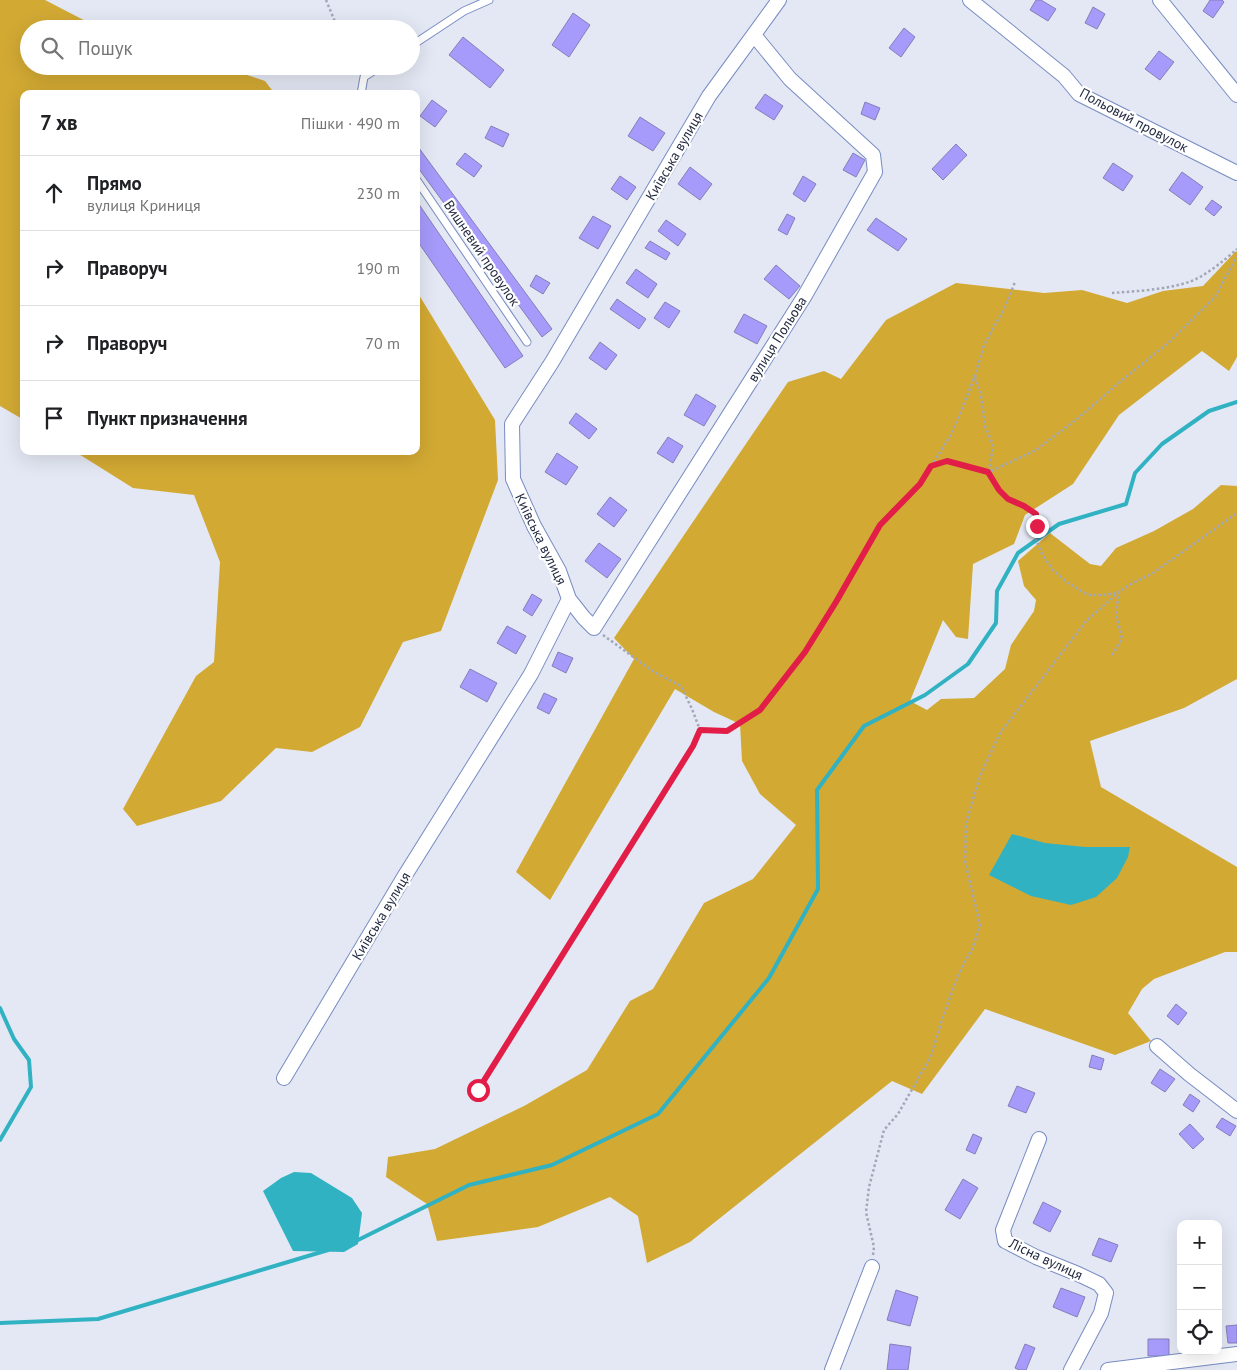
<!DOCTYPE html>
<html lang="uk">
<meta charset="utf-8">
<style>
:root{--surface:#fff;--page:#f2f2f2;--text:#202124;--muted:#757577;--line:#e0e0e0}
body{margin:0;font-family:"PT Sans",sans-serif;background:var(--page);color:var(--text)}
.controls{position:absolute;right:15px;bottom:15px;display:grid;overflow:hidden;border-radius:10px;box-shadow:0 5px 20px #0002}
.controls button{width:45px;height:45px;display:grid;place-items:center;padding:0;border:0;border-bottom:1px solid var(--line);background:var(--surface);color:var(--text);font:25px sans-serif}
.stop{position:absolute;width:15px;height:15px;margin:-11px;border:4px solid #e11d48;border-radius:50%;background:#fff}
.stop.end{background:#e11d48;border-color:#fff;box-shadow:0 1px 5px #0008}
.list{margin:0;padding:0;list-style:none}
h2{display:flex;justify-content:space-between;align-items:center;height:65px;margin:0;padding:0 20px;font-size:21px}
h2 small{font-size:16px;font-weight:400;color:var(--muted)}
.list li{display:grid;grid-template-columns:32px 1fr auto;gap:15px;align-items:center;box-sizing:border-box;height:75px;padding:0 20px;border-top:1px solid var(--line)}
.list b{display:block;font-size:19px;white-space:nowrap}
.list p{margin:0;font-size:16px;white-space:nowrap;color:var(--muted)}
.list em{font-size:16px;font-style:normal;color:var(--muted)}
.icon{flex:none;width:28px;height:28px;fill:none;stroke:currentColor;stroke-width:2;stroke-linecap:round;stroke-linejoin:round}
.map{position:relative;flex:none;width:1237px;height:1370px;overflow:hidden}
.search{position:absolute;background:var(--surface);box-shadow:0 5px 20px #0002;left:20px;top:20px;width:400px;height:55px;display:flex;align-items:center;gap:12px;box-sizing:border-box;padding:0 18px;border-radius:28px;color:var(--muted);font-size:19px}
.panel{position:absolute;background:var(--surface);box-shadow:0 5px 20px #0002;left:20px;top:90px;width:400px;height:365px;border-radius:10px}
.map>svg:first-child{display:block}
.forest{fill:#d2a933}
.water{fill:#30b2c3}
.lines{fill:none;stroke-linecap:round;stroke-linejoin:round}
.stream{stroke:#30b2c3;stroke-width:4}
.building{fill:#a69afa;stroke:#857fb8}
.lane-casing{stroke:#788cc2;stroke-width:9}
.street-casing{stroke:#788cc2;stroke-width:16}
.path{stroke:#a1a7b6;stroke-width:2.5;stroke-dasharray:2.5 2.5;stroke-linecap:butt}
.lane{stroke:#fff;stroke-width:7}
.street{stroke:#fff;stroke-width:14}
.route{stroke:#e11d48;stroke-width:6}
.labels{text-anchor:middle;stroke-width:4.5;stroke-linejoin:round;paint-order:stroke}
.street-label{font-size:14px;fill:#1e263c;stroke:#fff}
</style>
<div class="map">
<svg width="1237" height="1370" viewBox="0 0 1237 1370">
<rect width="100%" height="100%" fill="#e4e8f4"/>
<path class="forest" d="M0 0H45L101 29H29V66H221L265 81 275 94H24V420L0 406Z
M1236 251 1237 252V357L1229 371 1202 351 1119 415 1073 484 1025 515 1014 544 973 564 968 639 956 637 943 620 910 701 927 710 941 699 974 698 1005 669 1011 645 1034 611 1036 600 1024 586 1018 561 1050 533 1090 564 1101 566 1116 548 1154 531 1193 509 1221 485 1237 486V679L1184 708 1090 741 1101 787 1237 867V952H1225L1154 979 1142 989 1128 1013 1151 1041 1115 1055 985 1009 922 1094 892 1081 690 1242 647 1263 638 1216 610 1197 538 1227 437 1241 427 1204 386 1177 388 1157 435 1149 524 1106 587 1070 630 1001 653 989 704 903 753 879 796 825 760 794 742 761 740 724 714 712 675 689 550 900 516 872 634 659 614 638 788 382 824 371 841 379 886 320 956 283 1044 293 1082 290 1127 303 1163 291 1203 286Z
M416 290 495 420 498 480 441 631 403 642 360 727 312 752 276 748 221 801 137 826 123 809 196 676 214 662 220 562 194 495 133 488 74 451H416Z"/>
<path class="water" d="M1012 834 1045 843 1085 847H1130L1128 857 1117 878 1096 897 1071 905 1031 896 989 875Z
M294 1172 311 1173 352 1198 362 1213 358 1244 344 1252 293 1251 263 1191 281 1178Z"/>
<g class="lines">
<path class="stream" d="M0 1008 14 1039 29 1060 31 1087 0 1140
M356 1241 469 1185 552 1165 658 1114 769 978 818 889 817 790 864 726 925 695 968 664 996 623 997 591 1018 553 1059 524 1126 504 1135 473 1162 444 1209 411 1237 402
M0 1323 98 1319 328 1250"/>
</g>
<path class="building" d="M1036 0H1041L1056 9 1048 21 1030 10Z
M1210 0H1222L1224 2 1213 18 1203 11Z
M1093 7 1105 14 1097 29 1085 23Z
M573 13 590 25 569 57 552 45Z
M904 28 915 37 901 57 889 48Z
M463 37 504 70 490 88 449 55Z
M1159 51 1174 62 1160 80 1145 69Z
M765 94 783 106 774 120 755 108Z
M432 100 447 111 435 127 420 116Z
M865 102 880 108 875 120 861 114Z
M640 117 665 133 653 151 628 136Z
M491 126 509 134 503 147 485 138Z
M416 144 552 329 542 337 416 165Z
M956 144 967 155 943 180 932 169Z
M465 153 482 166 474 177 456 164Z
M853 153 865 160 856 177 843 170Z
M1113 163 1133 176 1123 191 1103 178Z
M690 167 712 184 700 200 678 184Z
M1182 172 1203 187 1190 205 1169 190Z
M620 176 636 187 627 200 611 189Z
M803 176 816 184 805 202 793 194Z
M416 200 523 356 505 368 416 239Z
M1212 200 1222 207 1214 216 1205 209Z
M787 214 795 218 787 235 778 230Z
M593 216 611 226 598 249 579 238Z
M876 218 907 239 898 251 867 230Z
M666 220 686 234 678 246 658 231Z
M650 241 670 253 666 260 645 248Z
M776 265 800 286 789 299 764 279Z
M636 269 657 284 648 298 626 283Z
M536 275 550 283 543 294 530 286Z
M617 299 646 319 639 329 610 309Z
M665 302 680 311 669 328 654 318Z
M744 314 767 326 757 344 734 332Z
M600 342 617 355 606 370 589 358Z
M696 394 716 406 704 426 684 415Z
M576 413 597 429 589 439 569 423Z
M668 437 683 446 673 463 657 453Z
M557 453 578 467 566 485 545 472Z
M610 497 627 510 614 527 597 514Z
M599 543 621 559 607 578 585 561Z
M532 594 542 600 532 616 523 610Z
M507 626 526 636 516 654 497 643Z
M558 652 573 658 566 673 552 666Z
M470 669 497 683 487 702 460 687Z
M544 693 557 699 549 714 537 708Z
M1176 1004 1187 1013 1178 1025 1167 1016Z
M1092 1055 1104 1059 1101 1070 1089 1067Z
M1160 1069 1175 1079 1165 1092 1151 1083Z
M1017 1086 1035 1093 1026 1113 1008 1106Z
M1190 1094 1200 1101 1193 1112 1183 1105Z
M1222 1118 1236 1126 1230 1136 1216 1127Z
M1190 1124 1204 1139 1193 1149 1179 1134Z
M973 1134 982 1138 975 1154 966 1150Z
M963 1179 978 1188 960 1219 945 1210Z
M1043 1202 1061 1211 1050 1232 1033 1223Z
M1099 1238 1118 1245 1111 1262 1092 1255Z
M1061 1288 1085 1297 1077 1317 1053 1307Z
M896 1290 918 1297 910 1326 887 1320Z
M1237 1325V1343H1228L1226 1326Z
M1148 1339H1169V1356H1148Z
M890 1344 911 1347 908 1370H887Z
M1025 1344 1035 1348 1026 1370H1019L1015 1368Z"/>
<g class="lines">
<defs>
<path id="lane" d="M411 46 464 11 489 0
M361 94 364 77 381 66
M416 179 527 342"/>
<path id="street" d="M970 0 1064 76 1079 94 1237 173
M1160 0 1237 95
M569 599 584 618 594 628 804 297 875 172 873 155 790 79 754 35
M1157 1046 1189 1074 1237 1111
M284 1078 404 877 531 674 569 599 559 571 534 526 513 479 512 424 552 362 709 96 779 0
M1039 1139 1003 1230 1005 1241 1036 1257 1078 1274 1099 1284 1106 1293 1101 1313 1071 1370
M832 1370 872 1267
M1108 1370 1237 1354"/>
</defs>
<use href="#lane" class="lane-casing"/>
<use href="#street" class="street-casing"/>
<path class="path" d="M326 0 338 29
M1112 293C1137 291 1164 290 1189 282 1204 277 1225 260 1237 249
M932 466 947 461 989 472 993 445 985 426 981 395 975 377
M603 635 654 672 681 686 692 709 700 730
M1112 655 1122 639 1116 614 1119 592 1129 585 1153 573 1237 513
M700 730 727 731 760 710 805 651 836 602 880 525 920 484 952 433 975 376 984 345 1005 307 1015 282
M477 1091 693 746 700 730
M873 1255 874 1247 866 1212 869 1187 884 1130 898 1114 931 1056 943 1016 959 973 973 947 980 925 965 861 966 823 980 776 1000 733 1087 620 1119 592 1105 595H1088L1068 583 1053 570 1042 554 1036 540 1037 526 1036 514 1024 506 1008 499 999 490 989 472 1036 450 1077 419 1121 381 1168 343 1215 297 1237 256"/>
<use href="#lane" class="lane"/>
<use href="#street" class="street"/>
</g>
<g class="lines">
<path class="route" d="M478 1090 693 746 700 730 727 731 760 710 805 652 836 602 880 525 920 484 931 466 947 461 988 472 999 490 1008 499 1024 506 1036 514 1037 526"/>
</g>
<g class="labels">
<g class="street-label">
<text transform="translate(1134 120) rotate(28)" y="5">Польовий провулок</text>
<text transform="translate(674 156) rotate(-60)" y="5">Київська вулиця</text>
<text transform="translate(482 253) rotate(56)" y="5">Вишневий провулок</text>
<text transform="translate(777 339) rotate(-58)" y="5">вулиця Польова</text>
<text transform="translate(541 539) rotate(64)" y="5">Київська вулиця</text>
<text transform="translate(381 916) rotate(-59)" y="5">Київська вулиця</text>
<text transform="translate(1046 1259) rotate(25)" y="5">Лісна вулиця</text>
</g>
</g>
</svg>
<div class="controls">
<button>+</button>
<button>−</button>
<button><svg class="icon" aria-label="locate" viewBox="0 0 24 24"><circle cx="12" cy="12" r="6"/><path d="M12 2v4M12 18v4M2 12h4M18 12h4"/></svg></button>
</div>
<div class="stop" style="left:478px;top:1090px"></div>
<div class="stop end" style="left:1037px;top:526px"></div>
<div class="search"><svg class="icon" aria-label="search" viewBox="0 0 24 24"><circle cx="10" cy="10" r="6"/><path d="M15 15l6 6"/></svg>Пошук</div>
<section class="panel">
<h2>7 хв<small>Пішки · 490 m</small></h2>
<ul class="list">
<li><svg class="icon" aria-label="ahead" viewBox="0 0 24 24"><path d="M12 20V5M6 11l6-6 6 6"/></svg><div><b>Прямо</b><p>вулиця Криниця</p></div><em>230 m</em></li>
<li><svg class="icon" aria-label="right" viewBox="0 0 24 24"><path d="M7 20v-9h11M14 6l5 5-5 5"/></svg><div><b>Праворуч</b></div><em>190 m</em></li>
<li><svg class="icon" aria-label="right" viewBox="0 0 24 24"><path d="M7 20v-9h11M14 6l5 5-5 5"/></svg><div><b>Праворуч</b></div><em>70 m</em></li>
<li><svg class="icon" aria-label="arrive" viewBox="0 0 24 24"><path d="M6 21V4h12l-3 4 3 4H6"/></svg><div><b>Пункт призначення</b></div></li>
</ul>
</section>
</div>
